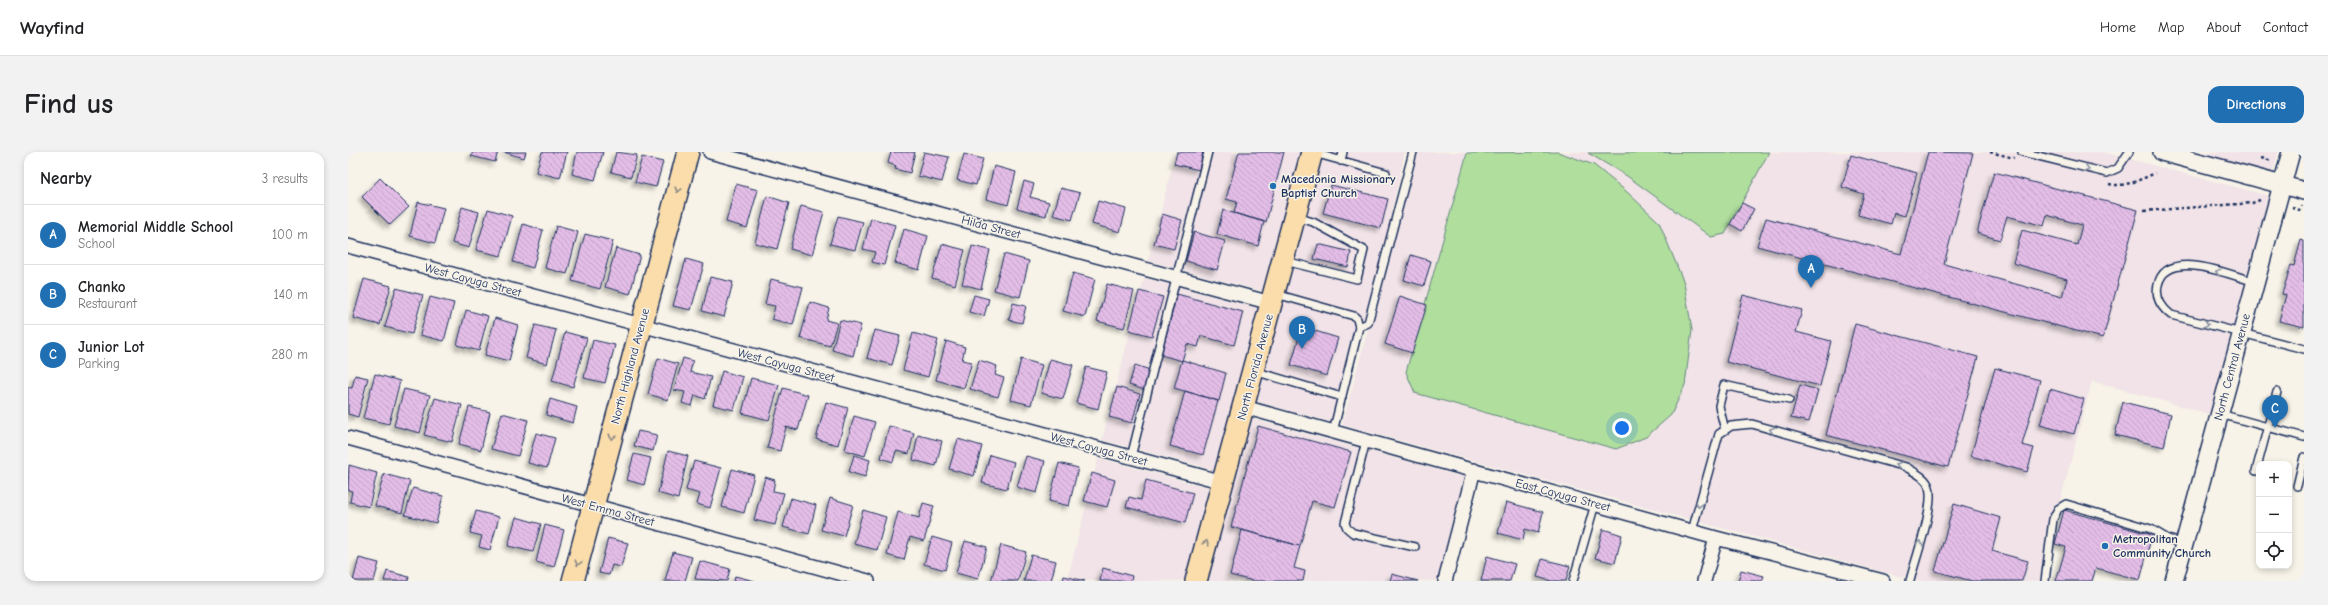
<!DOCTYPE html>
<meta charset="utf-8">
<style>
:root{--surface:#fff;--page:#f2f2f2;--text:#202124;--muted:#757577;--line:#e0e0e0;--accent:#1f6fb2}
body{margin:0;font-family:"Comic Neue",sans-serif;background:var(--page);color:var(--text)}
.controls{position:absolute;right:12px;bottom:12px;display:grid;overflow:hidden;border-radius:8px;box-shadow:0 2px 6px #0003}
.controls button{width:36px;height:36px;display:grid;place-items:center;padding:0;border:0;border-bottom:1px solid var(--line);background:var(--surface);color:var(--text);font:20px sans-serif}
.you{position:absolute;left:1274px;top:276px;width:14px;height:14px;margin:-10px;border:3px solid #fff;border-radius:50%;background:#1a73e8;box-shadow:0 0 0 6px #1a73e833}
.badge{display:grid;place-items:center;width:26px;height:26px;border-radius:50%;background:var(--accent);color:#fff;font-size:13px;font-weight:700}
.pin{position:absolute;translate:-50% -33px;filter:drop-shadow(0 1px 2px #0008)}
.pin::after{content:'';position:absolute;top:21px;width:14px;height:12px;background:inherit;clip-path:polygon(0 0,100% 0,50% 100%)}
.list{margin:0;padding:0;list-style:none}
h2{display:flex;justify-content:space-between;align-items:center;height:52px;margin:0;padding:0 16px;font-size:17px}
h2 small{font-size:13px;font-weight:400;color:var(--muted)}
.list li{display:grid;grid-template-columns:26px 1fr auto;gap:12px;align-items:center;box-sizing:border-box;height:60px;padding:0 16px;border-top:1px solid var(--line)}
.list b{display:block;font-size:15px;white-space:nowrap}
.list p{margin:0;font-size:13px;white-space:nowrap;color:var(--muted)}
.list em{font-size:13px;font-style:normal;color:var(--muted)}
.icon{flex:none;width:22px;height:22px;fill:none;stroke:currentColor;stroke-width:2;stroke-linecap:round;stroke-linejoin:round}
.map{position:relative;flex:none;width:1956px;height:429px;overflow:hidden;border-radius:12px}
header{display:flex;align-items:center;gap:24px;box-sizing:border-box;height:56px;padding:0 20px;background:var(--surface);border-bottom:1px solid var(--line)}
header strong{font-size:19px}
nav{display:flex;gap:22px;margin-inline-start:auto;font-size:14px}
.intro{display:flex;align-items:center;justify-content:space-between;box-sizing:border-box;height:96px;padding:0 24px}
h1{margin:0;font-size:28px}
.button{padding:10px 18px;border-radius:12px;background:var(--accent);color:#fff;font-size:14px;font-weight:700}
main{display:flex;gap:24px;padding:0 24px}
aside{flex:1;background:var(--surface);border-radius:12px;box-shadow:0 2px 6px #0003}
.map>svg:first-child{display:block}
.built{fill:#f1e3e7}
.grass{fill:#afde9d;stroke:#65867e}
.building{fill:url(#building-back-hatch);stroke:#1b2f5e;filter:url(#shadow)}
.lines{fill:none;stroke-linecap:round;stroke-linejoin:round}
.service-casing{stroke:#1b2f5e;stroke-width:10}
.minor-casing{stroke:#1b2f5e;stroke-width:16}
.tertiary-casing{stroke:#1b2f5e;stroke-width:20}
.primary-casing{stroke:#1b2f5e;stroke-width:24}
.path{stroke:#1b2f5e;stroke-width:2.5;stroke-dasharray:3 3;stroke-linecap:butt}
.service{stroke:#f7f3e8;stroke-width:7}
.minor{stroke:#f7f3e8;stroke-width:13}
.tertiary{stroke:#f7f3e8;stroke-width:17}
.primary{stroke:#faddab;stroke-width:21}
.oneway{stroke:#8991a3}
.oneway2{stroke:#8a8684}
.poi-dot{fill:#1f6fb2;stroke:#f7f3e8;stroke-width:1.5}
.labels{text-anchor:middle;stroke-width:3;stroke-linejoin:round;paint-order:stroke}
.poi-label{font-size:12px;font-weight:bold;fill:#1b2f5e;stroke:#f7f3e8;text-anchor:start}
.street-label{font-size:12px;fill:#1b2f5e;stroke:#f7f3e8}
</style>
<header>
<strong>Wayfind</strong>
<nav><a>Home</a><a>Map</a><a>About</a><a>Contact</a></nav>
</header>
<div class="intro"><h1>Find us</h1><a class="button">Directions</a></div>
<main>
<aside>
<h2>Nearby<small>3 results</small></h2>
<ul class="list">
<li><span class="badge">A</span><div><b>Memorial Middle School</b><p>School</p></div><em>100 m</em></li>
<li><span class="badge">B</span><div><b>Chanko</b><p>Restaurant</p></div><em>140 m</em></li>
<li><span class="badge">C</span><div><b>Junior Lot</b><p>Parking</p></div><em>280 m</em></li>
</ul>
</aside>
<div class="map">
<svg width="1956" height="429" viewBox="0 0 1956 429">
<defs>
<pattern id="building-back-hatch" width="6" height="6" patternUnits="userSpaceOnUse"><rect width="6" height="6" fill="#e3bde6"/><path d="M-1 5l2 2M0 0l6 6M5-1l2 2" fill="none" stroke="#c2a3c8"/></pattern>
<filter id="shadow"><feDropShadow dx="-3.5" dy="3.5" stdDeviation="2" flood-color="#0004"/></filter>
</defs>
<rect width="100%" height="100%" fill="#f7f3e8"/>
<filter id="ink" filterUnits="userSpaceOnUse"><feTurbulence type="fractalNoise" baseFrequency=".025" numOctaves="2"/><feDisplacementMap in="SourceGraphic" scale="8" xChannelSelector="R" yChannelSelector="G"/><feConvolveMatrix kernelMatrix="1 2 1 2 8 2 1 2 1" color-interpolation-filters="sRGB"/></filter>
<g filter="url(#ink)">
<path class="built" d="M828 0H956L918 140 800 109Z
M972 0H1057L1035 98 987 271 906 249Z
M1068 0H1755L1921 44 1861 262 1744 229 1691 429H1569L994 273Z
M1849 0H1930L1925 21Z
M796 126 913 157 870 319 754 288Z
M901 266 1116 325 1089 429H856Z
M750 306 865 337 839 429H719Z"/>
<path class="grass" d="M1210 0 1246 13 1279 40 1311 70 1336 131 1344 178 1337 233 1323 263 1298 285 1268 297 1067 241 1058 220 1119 1Z
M1421 0 1377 82 1363 85 1279 24 1240 1Z"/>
<path class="building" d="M125 0H150L147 10 123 4Z
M155 0H178L176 6Z
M194 0H219L212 26 188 20Z
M229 0H255L247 28 224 22Z
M268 0 289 3 283 25 263 20Z
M543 0H567L562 21 547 17 548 14 540 11Z
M576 0 601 5 594 30 570 24Z
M829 0H855L851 18 826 12Z
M891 0H936L918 70 886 61 889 50 878 47Z
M1580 0 1625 1 1596 112 1714 145 1719 127 1665 111 1674 78 1729 93 1734 73 1699 63 1696 74 1659 64 1652 88 1629 81 1646 20 1790 58 1755 186 1409 94 1418 66 1553 102Z
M616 2 635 7 628 33 609 28Z
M1503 3 1569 21 1557 64 1546 61 1543 72 1510 63 1516 42 1494 35Z
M294 5 315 10 308 35 287 30Z
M646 14 668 20 660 53 638 47Z
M32 26 61 55 42 73 14 45Z
M676 29 686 32 682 45 701 50 698 64 669 56Z
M388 32 410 38 399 76 378 70Z
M983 33 1040 47 1033 76 975 61Z
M713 36 732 41 724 68 705 63Z
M419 44 441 51 429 97 407 91Z
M750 49 778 57 772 80 744 72Z
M70 50 96 56 87 91 62 84Z
M1394 51 1406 57 1394 79 1382 72Z
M453 54 476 60 464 103 442 97Z
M114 55 131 60 121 96 104 91Z
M140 57 164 64 153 104 128 98Z
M875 58 916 70 910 94 869 82Z
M814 62 834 68 826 97 806 92Z
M490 64 515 70 507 98 482 92Z
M523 66 547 73 536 113 524 110 527 100 515 97Z
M175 72 195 78 185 116 165 110Z
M208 74 230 80 219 122 197 116Z
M556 77 580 84 571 118 547 111Z
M846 80 877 89 869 118 838 109Z
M237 82 265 89 252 137 224 129Z
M1953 88 1956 89V175L1931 169 1938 143 1934 142 1943 113 1946 114Z
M594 92 617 98 607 133 584 126Z
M970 92 1003 100 1000 115 966 107Z
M624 94 642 98 633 137 614 132Z
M268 96 292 103 282 142 257 135Z
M656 102 681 109 672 145 646 138Z
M1063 103 1083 109 1076 134 1056 128Z
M338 107 356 112 343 158 325 154Z
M725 121 747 127 737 165 715 159Z
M362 125 385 130 376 165 354 159Z
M16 127 43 134 32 173 5 166Z
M423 127 455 135 445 173 424 167 427 154 417 152Z
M759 132 786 139 776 176 749 169Z
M48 136 75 143 64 182 37 175Z
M791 139 815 145 804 184 781 178Z
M829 142 895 160 886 193 853 184 850 195 839 192 834 209 813 203Z
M626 143 641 147 636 164 621 160Z
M1395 143 1454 158 1448 180 1483 189 1472 234 1378 210Z
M1052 144 1079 153 1064 201 1037 192Z
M82 145 106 151 96 189 72 183Z
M462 150 481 156 478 168 489 171 482 194 452 186Z
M665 151 678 154 674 171 661 168Z
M118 158 140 164 131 199 109 193Z
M147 166 170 173 161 209 137 203Z
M492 168 513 173 505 204 484 198Z
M1507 172 1630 205 1600 315 1478 283Z
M187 173 208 178 199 212 178 206Z
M954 175 990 186 979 224 943 213Z
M527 178 552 184 544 213 519 206Z
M217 180 239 186 225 235 204 229Z
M565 181 590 188 580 225 555 218Z
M245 188 267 193 257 231 236 226Z
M598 189 617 195 614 208 624 210 616 236 588 228Z
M310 206 330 212 320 248 300 242Z
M335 206 345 209 342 220 363 225 357 247 347 243 344 254 334 251 337 240 326 238Z
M673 207 694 213 683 253 663 248Z
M702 207 725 213 715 247 693 241Z
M631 208 649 214 647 223 656 226 650 245 622 237Z
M834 208 878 221 871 249 826 236Z
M787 213 802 218 797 238 781 233Z
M738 215 759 220 750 257 728 251Z
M1647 216 1692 228 1674 293 1686 296 1679 320 1623 304Z
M374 219 395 225 386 258 365 253Z
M27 222 52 229 41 272 15 266Z
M7 223 20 226 10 265 0 262V235L4 236Z
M403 226 431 233 421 268 394 261Z
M1452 233 1470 238 1461 270 1443 266Z
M769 235 792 242 784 271 761 265Z
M435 236 460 243 450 278 438 275 432 299 419 296Z
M56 237 82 243 72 281 46 274Z
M1702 237 1736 247 1726 282 1692 273Z
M837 239 870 249 855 303 822 294Z
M87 246 114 253 104 290 76 283Z
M202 247 229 255 225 271 198 263Z
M478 250 500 256 490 293 468 287Z
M1775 250 1823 262 1816 295 1767 283Z
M121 255 142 260 133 298 111 292Z
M154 261 180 268 170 304 143 297Z
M506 264 527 270 517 304 497 298Z
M541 274 566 281 561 302 548 299 545 310 533 306Z
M910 274 1003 300 987 355 964 349 952 394 883 375Z
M290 279 309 283 305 299 286 294Z
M188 281 207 286 199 316 180 311Z
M570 283 594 289 588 314 565 308Z
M610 287 634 294 626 324 601 317Z
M320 299 340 304 330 347 310 341Z
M286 302 303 306 296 333 279 328Z
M506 303 522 308 517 325 501 320Z
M642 303 666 310 659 337 634 331Z
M678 304 697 309 689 341 669 335Z
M346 309 373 316 362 356 349 352 352 342 338 338Z
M711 311 730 316 721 354 701 349Z
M1 313 29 321 21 355 2 350 4 339 0 338Z
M384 317 406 323 396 361 374 355Z
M744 321 767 328 759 355 736 349Z
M36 322 62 329 54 361 27 354Z
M417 325 427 328 425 339 436 341 427 373 406 368Z
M798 328 845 341 837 371 778 355 781 345 793 348Z
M65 336 95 344 88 371 57 363Z
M443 346 468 353 461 382 435 375Z
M482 346 505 353 496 384 473 378Z
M1158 350 1195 360 1190 381 1177 377 1175 388 1150 381Z
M575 351 586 354 576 389 562 385 556 408 539 403 550 360 571 366Z
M1606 352 1653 366 1644 399 1680 409 1674 429H1624L1587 419Z
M515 358 538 365 529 398 506 392Z
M1716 358 1804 383 1792 428 1748 416 1744 429H1708L1718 395 1707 392Z
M128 359 151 365 142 398 131 395 134 384 122 381Z
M168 365 193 372 185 400 160 394Z
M197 373 216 378 206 415 188 410Z
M1255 377 1274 383 1267 411 1247 406Z
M894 378 952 394 946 416 957 419 955 429H905L882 423Z
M584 385 604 391 597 418 576 412Z
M260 386 280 391 273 415 264 413 261 423 251 421Z
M617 389 639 395 630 427 608 421Z
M653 393 678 400 670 429H643Z
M325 400 344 405 337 429H317Z
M683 403 708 409 703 429H676Z
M1139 404 1167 412 1162 429H1133Z
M11 406 31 411 26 429H5Z
M1194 407 1222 414 1218 429H1203L1189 425Z
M352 409 382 417 379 429 347 427Z
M755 416 784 424 783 429H752Z
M1393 418 1416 424 1414 429H1390Z
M39 419 61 425 60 429H36Z
M1044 422 1070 429H1042Z
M387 424 407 429H386Z
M716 424 737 429H715Z"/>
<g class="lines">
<defs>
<path id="service" d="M1674 0 1759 21 1770 16 1781 0
M966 1 1038 21
M993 9 995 0
M937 109 1009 127 1016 98 965 70 948 65
M1907 130C1883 123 1818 95 1810 133 1807 146 1814 156 1823 163L1956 197
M928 142 1006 164 1009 167 1011 175 985 280
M1011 175 1020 171 1065 0
M906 219 994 245
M1872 262 1956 285
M1377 278 1371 254 1376 233 1441 248
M1018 289 997 371 999 376 1005 381 1067 395
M783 305 860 0
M1908 319 1929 240
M1949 334 1956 305
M1344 379 1371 282 1383 274 1404 272 1558 315C1566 320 1578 325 1581 335 1587 354 1567 408 1562 429
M1225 429 1247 352
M1697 429 1705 367 1710 357 1718 352 1803 377 1820 387 1836 392"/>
<path id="minor" d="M362 0 923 151
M0 94 875 330
M896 255 1368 386 1535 429
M0 286 520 429
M1097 429 1126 318
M1356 429 1368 386"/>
<path id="tertiary" d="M1814 0 1956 39
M1826 429 1943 0"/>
<path id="primary" d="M225 429 340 0
M848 429 964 0"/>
</defs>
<use href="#service" class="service-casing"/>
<use href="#minor" class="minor-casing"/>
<use href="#tertiary" class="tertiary-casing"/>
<use href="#primary" class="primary-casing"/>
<path class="path" d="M1642 0 1666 6
M1913 6 1924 9
M1761 32C1776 36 1794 27 1807 21
M1944 56 1952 58 1954 54
M1796 59 1904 51 1912 48"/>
<use href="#service" class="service"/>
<use href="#minor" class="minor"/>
<use href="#tertiary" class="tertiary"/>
<use href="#primary" class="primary"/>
</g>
<defs><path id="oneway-chevron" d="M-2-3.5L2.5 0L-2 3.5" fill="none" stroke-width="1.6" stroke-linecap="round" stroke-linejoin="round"/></defs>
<g class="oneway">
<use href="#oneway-chevron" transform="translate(1739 17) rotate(15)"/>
<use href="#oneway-chevron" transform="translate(1870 120) rotate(-165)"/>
<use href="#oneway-chevron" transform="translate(1858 172) rotate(15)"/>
<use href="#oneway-chevron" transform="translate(1424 278) rotate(-164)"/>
<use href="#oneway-chevron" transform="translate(1550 313) rotate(-164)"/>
<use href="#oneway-chevron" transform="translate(1351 353) rotate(105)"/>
<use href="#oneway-chevron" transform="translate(1572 391) rotate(-75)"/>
</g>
<g class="oneway2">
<use href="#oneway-chevron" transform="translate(330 38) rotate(105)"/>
<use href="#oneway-chevron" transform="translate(264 285) rotate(105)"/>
<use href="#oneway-chevron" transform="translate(858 391) rotate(-74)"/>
<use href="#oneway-chevron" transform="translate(230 411) rotate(105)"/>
</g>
</g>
<g class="poi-dot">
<circle cx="925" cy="34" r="4"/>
<circle cx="1757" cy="394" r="4"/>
</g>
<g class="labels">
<g class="poi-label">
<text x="933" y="31">Macedonia Missionary<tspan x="933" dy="14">Baptist Church</tspan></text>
<text x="1765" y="391">Metropolitan<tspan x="1765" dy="14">Community Church</tspan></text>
</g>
<g class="street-label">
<text transform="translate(643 75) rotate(15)" y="4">Hilda Street</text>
<text transform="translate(125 128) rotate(15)" y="4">West Cayuga Street</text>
<text transform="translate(438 213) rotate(15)" y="4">West Cayuga Street</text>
<text transform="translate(282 214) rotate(-75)" y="4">North Highland Avenue</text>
<text transform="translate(907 215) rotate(-75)" y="4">North Florida Avenue</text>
<text transform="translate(1884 215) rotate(-75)" y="4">North Central Avenue</text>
<text transform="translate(751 297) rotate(15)" y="4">West Cayuga Street</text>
<text transform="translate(1215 343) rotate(15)" y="4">East Cayuga Street</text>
<text transform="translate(260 358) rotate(15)" y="4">West Emma Street</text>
</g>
</g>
</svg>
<div class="controls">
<button>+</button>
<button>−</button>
<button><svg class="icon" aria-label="locate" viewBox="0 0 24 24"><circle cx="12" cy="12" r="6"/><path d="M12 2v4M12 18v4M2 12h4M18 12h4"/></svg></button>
</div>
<div class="you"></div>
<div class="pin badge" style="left:1463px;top:136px">A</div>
<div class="pin badge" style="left:954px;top:197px">B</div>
<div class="pin badge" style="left:1927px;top:276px">C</div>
</div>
</main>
